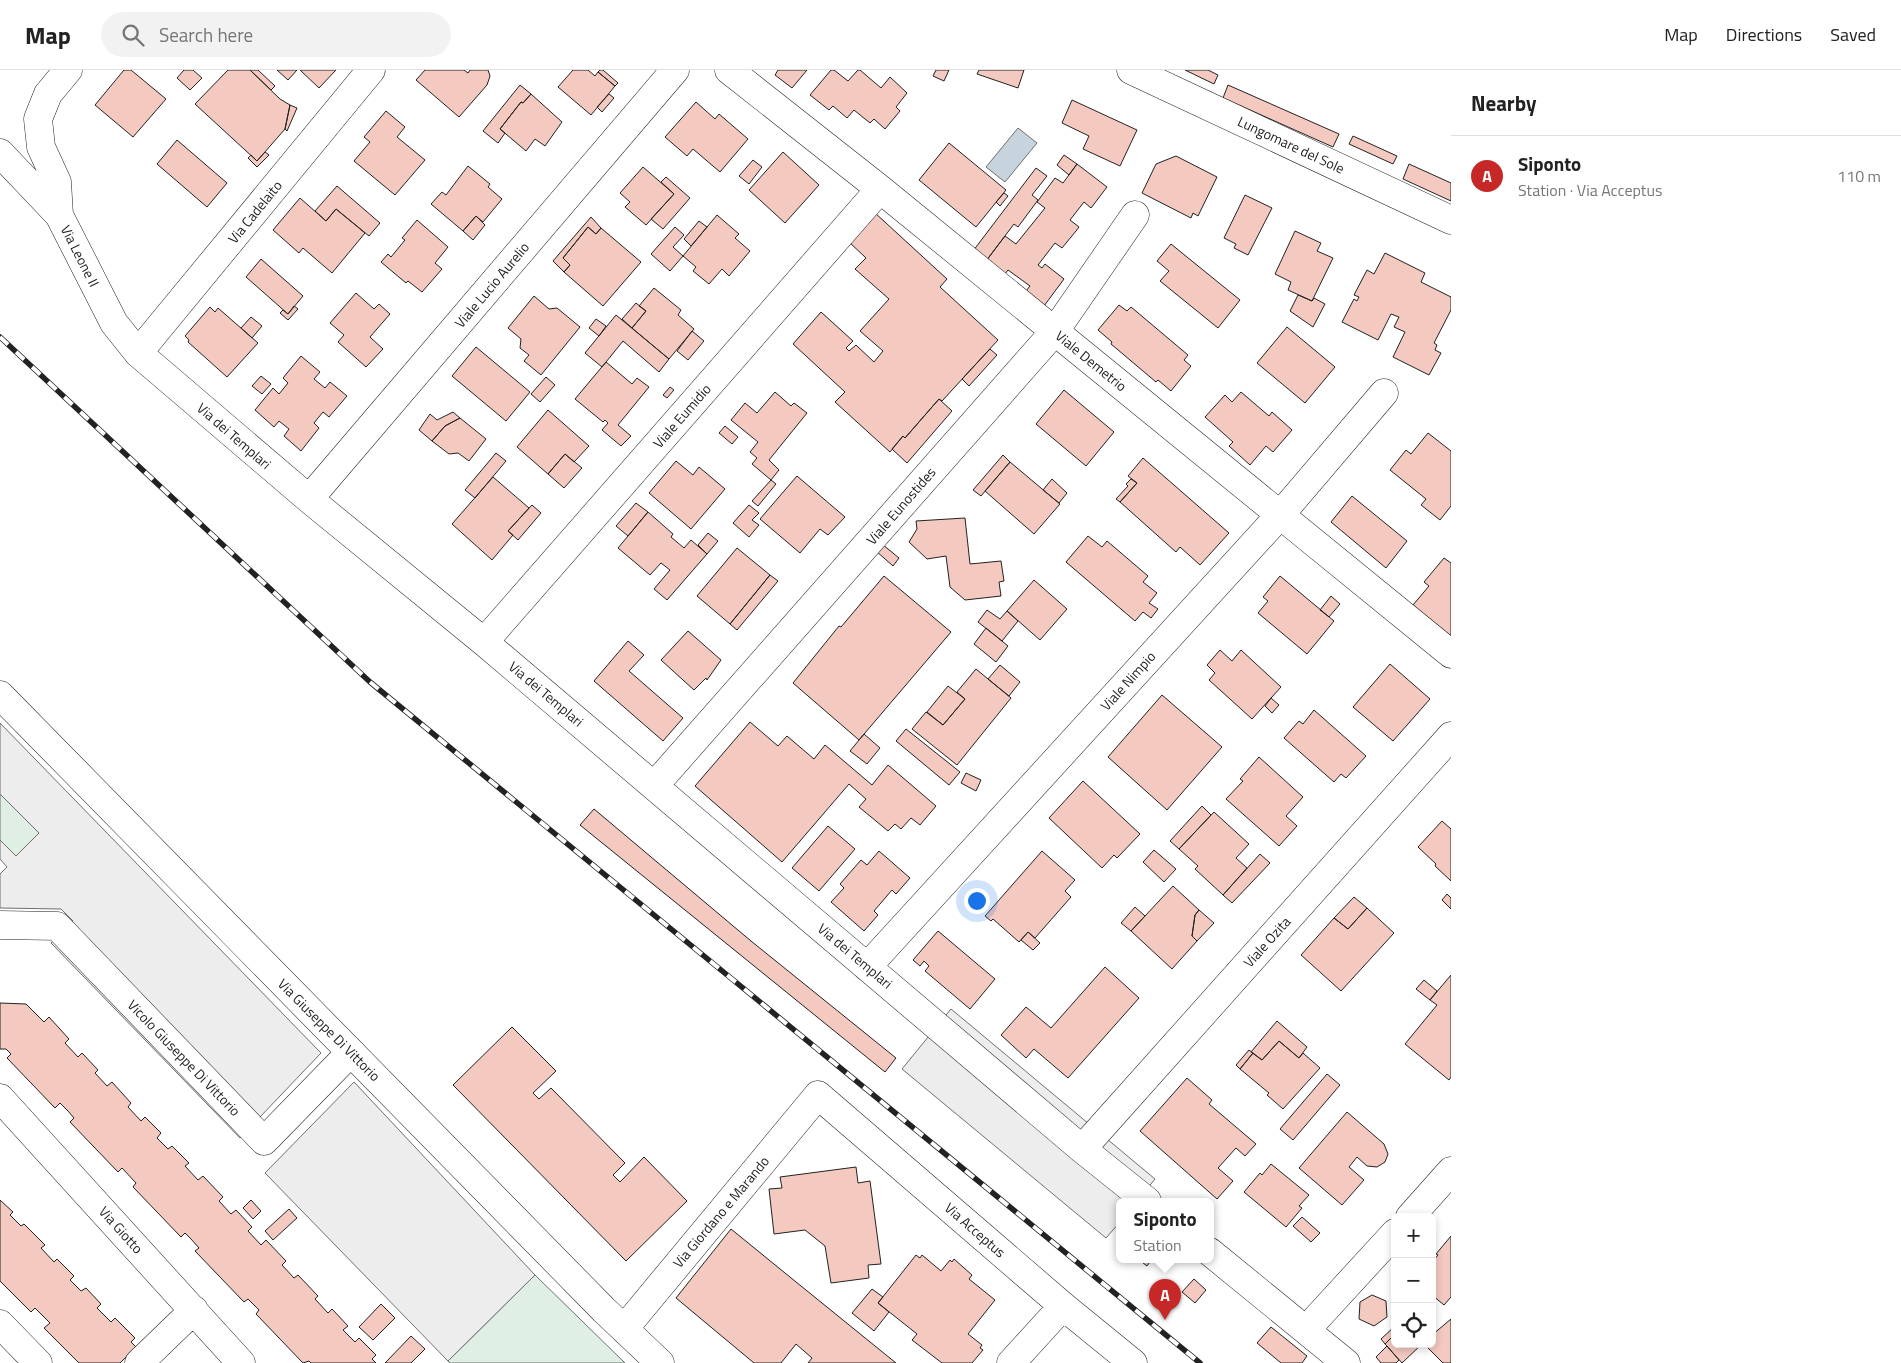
<!DOCTYPE html>
<meta charset="utf-8">
<style>
:root{--surface:#fff;--page:#f2f2f2;--text:#222;--muted:#767676;--line:#e0e0e0;--accent:#c62828}
body{margin:0;font-family:"Titillium Web",sans-serif;background:var(--page);color:var(--text)}
.controls{position:absolute;right:15px;bottom:15px;display:grid;overflow:hidden;border-radius:8px;box-shadow:0 2px 8px #0003}
.controls button{width:45px;height:45px;display:grid;place-items:center;padding:0;border:0;border-bottom:1px solid var(--line);background:var(--surface);color:var(--text);font:25px sans-serif}
.you{position:absolute;left:976px;top:830px;width:18px;height:18px;margin:-12px;border:4px solid #fff;border-radius:50%;background:#1a73e8;box-shadow:0 0 0 8px #1a73e833}
.badge{display:grid;place-items:center;width:32px;height:32px;border-radius:50%;background:var(--accent);color:#fff;font-size:16px;font-weight:700}
.pin{position:absolute;translate:-50% -41px;filter:drop-shadow(0 1px 2px #0008)}
.pin::after{content:'';position:absolute;top:26px;width:18px;height:15px;background:inherit;clip-path:polygon(0 0,100% 0,50% 100%)}
.popup{position:absolute;left:1116px;top:1128px;width:98px;height:65px;box-sizing:border-box;display:grid;place-content:center;border-radius:8px;background:var(--surface);filter:drop-shadow(0 1px 4px #0005);font-size:16px;white-space:nowrap;color:var(--muted)}
.popup b{font-size:19px;color:var(--text)}
.popup::after{content:'';position:absolute;left:50%;top:100%;margin-left:-10px;border:10px solid transparent;border-top-color:var(--surface)}
.list{margin:0;padding:0;list-style:none}
h2{display:flex;justify-content:space-between;align-items:center;height:65px;margin:0;padding:0 20px;font-size:21px}
h2 small{font-size:16px;font-weight:400;color:var(--muted)}
.list li{display:grid;grid-template-columns:32px 1fr auto;gap:15px;align-items:center;box-sizing:border-box;height:80px;padding:0 20px;border-top:1px solid var(--line)}
.list b{display:block;font-size:19px;white-space:nowrap}
.list p{margin:0;font-size:16px;white-space:nowrap;color:var(--muted)}
.list em{font-size:16px;font-style:normal;color:var(--muted)}
.icon{flex:none;width:28px;height:28px;fill:none;stroke:currentColor;stroke-width:2;stroke-linecap:round;stroke-linejoin:round}
.map{position:relative;flex:none;width:1451px;height:1293px;overflow:hidden}
header{display:flex;align-items:center;gap:30px;box-sizing:border-box;height:70px;padding:0 25px;background:var(--surface);border-bottom:1px solid var(--line)}
header strong{font-size:24px}
nav{display:flex;gap:28px;margin-inline-start:auto;font-size:18px}
.search{width:350px;height:45px;background:var(--page);display:flex;align-items:center;gap:12px;box-sizing:border-box;padding:0 18px;border-radius:28px;color:var(--muted);font-size:19px}
main{display:flex}
aside{flex:1;background:var(--surface)}
.map>svg:first-child{display:block}
.green{fill:#e0efe3;stroke:#6f6f6f}
.parking{fill:#ededed;stroke:#6f6f6f}
.water{fill:#c7d3dd;stroke:#6f6f6f}
.building{fill:#f3c9c0;stroke:#222}
.lines{fill:none;stroke-linecap:round;stroke-linejoin:round}
.minor-casing{stroke:#222;stroke-width:29}
.major-casing{stroke:#222;stroke-width:29}
.minor{stroke:#fff;stroke-width:28}
.major{stroke:#fff;stroke-width:28}
.rail-casing{stroke:#222;stroke-width:5.5}
.rail{stroke:#fff;stroke-width:4;stroke-dasharray:11;stroke-linecap:butt}
.labels{text-anchor:middle;stroke-width:4;stroke-linejoin:round;paint-order:stroke}
.street-label{font-size:14px;fill:#222;stroke:#fff}
</style>
<header>
<strong>Map</strong>
<div class="search"><svg class="icon" aria-label="search" viewBox="0 0 24 24"><circle cx="10" cy="10" r="6"/><path d="M15 15l6 6"/></svg>Search here</div>
<nav><a>Map</a><a>Directions</a><a>Saved</a></nav>
</header>
<main>
<div class="map">
<svg width="1451" height="1293" viewBox="0 0 1451 1293">
<rect width="100%" height="100%" fill="#fff"/>
<path class="green" d="M0 724 39 763 16 786 0 770Z
M535 1205 625 1293H450L448 1291Z"/>
<path class="parking" d="M0 653 321 983 240 1068 51 873 73 851 61 839 0 838V804L7 797 0 789V770L16 786 39 763 0 724Z
M951 939 1155 1109 1137 1131H1120V1152L1106 1168 902 999Z
M354 1012 535 1205 448 1291 265 1103Z"/>
<path class="water" d="M1018 58 1037 73 1005 112 986 97Z"/>
<path class="building" d="M124 0H131L166 29 133 67 95 35Z
M184 0H193L202 8 190 20 177 8Z
M228 0H250L280 29 290 35 285 59 257 91 195 34Z
M250 0H258L275 16 271 20Z
M277 0H297L288 10Z
M300 0H336L319 18Z
M425 0H464L468 3 470 0H488L490 6 487 15 459 47 416 10Z
M573 0H588L595 6 598 2 615 16 591 45 558 17Z
M600 0H603L618 13 615 16 598 2Z
M778 0H807L792 18 775 5Z
M831 0H834L848 11 858 0H860L881 18 890 7 907 23 896 37 900 41 885 59 874 49 870 53 854 40 847 48 833 36 829 40 810 25Z
M936 0H949L944 11 933 6Z
M979 0H1024L1018 18 977 4Z
M1185 0H1208L1218 5 1214 14Z
M520 15 531 24 523 33 521 32 500 59 505 63 498 73 483 61Z
M1228 15 1339 64 1333 77 1223 28Z
M531 24 562 52 545 76 535 69 526 81 500 59 521 32 523 33Z
M609 24 614 28 602 42 597 37Z
M1072 30 1137 60 1120 96 1083 79 1089 66 1062 53Z
M696 32 715 49 719 44 748 69 720 102 693 79 687 86 665 67Z
M290 35 297 38 287 61 285 59Z
M386 41 405 57 397 67 425 90 395 125 354 91 370 72 364 67Z
M1353 66 1397 86 1393 94 1349 74Z
M177 70 227 113 207 137 157 94Z
M949 73 1006 120 976 157 919 110Z
M265 82 269 85 257 97 248 88 251 85 257 91Z
M783 82 819 115 785 153 749 120Z
M1064 85 1077 94 1069 105 1057 95Z
M1176 86 1217 107 1198 146 1193 143 1191 148 1142 123 1156 94Z
M753 90 762 97 749 114 739 106Z
M1077 94 1107 117 1091 138 1084 132 1070 150 1079 157 1076 161 1062 178 1055 173 1038 195 1042 198 1045 194 1064 209 1044 236 1026 221 1030 216 1008 200 1004 205 986 191 1005 166 1016 174 1045 138 1037 132 1055 108 1063 113Z
M1409 94 1451 113V131L1403 109Z
M468 96 490 114 488 117 502 129 483 152 476 146 463 161 431 134 442 122 446 125Z
M643 97 674 124 646 155 625 137 630 132 620 123Z
M1036 98 1047 106 1032 125 1038 130 1018 157 1014 154 986 191 973 181Z
M666 107 690 128 663 159 651 149 674 124 661 112Z
M337 116 380 153 369 166 336 139 326 151 315 141Z
M1004 123 1008 126 1000 136 996 132Z
M1245 125 1272 138 1248 185 1234 178 1236 174 1224 168Z
M300 128 326 151 336 139 365 163 332 203 303 178 299 183 273 160Z
M874 142 947 209 940 217 998 270 942 331 939 329 905 368 903 366 890 382 835 332 845 322 793 274 821 242 853 271 846 278 849 281 856 275 874 292 883 281 860 261 889 229 855 199 866 188 848 171Z
M717 145 739 164 735 168 750 181 729 206 722 199 709 214 693 201 696 197 683 186Z
M476 146 485 155 473 170 463 161Z
M591 147 601 158 596 164 588 157 563 188 570 195 564 202 553 191Z
M417 150 448 177 435 193 442 199 422 222 408 211 406 213 381 192 388 184 391 187 405 170 402 168Z
M699 151 707 157 691 176 684 169Z
M588 157 596 164 601 158 641 192 603 236 564 202 570 195 563 188Z
M675 157 684 165 673 177 683 186 670 201 651 184Z
M1295 161 1321 173 1317 181 1333 188 1312 231 1288 220 1291 212 1275 204Z
M1171 174 1240 230 1218 258 1160 211 1169 201 1157 191Z
M1385 183 1425 203 1421 212 1451 227V240L1434 273 1437 275 1435 280 1441 283 1429 305 1393 287 1405 262 1394 257 1399 247 1391 244 1378 270 1342 252 1354 229 1357 231 1359 227 1354 225 1367 200 1374 204Z
M261 189 303 226 288 244 246 207Z
M654 218 681 240 678 245 694 259 669 289 632 258 646 241 639 236Z
M356 223 374 239 379 234 390 244 370 267 383 279 366 297 338 272 344 265 330 253Z
M1298 225 1312 231 1314 228 1325 234 1313 257 1290 241Z
M534 226 549 239 557 238 580 257 541 305 524 291 529 285 520 278 521 269 508 258Z
M636 233 646 241 632 258 622 249Z
M1119 235 1127 241 1131 237 1188 285 1184 290 1191 296 1171 321 1158 310 1156 312 1111 274 1112 272 1098 260Z
M294 236 298 239 288 250 280 243 283 240 288 244Z
M210 237 215 242 218 238 258 273 227 307 188 272 189 270 185 266Z
M616 245 669 289 659 302 623 271 602 297 585 283Z
M251 247 262 256 252 268 241 258Z
M596 249 606 256 599 266 589 258Z
M1287 257 1335 297 1305 333 1257 293Z
M692 261 704 271 688 290 677 281Z
M476 277 530 322 506 351 452 306Z
M990 279 997 285 969 316 962 309Z
M301 286 320 302 314 309 325 318 330 312 347 326 329 347 323 342 314 353 319 358 301 381 284 366 289 359 279 351 274 357 255 340 273 318 279 324 288 313 283 308Z
M606 292 632 314 637 308 649 317 618 355 631 366 621 376 602 360 608 353 605 350 603 352 575 329Z
M261 306 271 314 262 324 252 316Z
M546 307 555 315 540 332 531 324Z
M670 317 674 320 667 328 663 325Z
M1064 320 1114 362 1086 396 1036 354Z
M775 322 791 336 794 333 807 343 769 390 779 400 771 410 752 394 757 388 750 382 758 372 731 350 745 333 757 343Z
M1241 322 1269 346 1272 342 1292 360 1273 382 1266 376 1250 395 1229 376 1233 372 1205 347 1225 325 1232 332Z
M939 329 952 341 907 393 892 379 903 366 905 368Z
M548 340 589 376 574 392 565 384 548 404 517 377Z
M453 342 460 348 445 356 432 371 419 360 430 344 437 350Z
M460 348 486 369 469 391 458 383 449 384 432 371 445 356Z
M725 356 738 367 732 374 719 363Z
M1428 363 1451 381V436L1440 450 1421 435 1426 429 1390 400 1406 380 1411 384Z
M496 383 506 391 475 428 465 420Z
M565 384 582 398 564 418 548 404Z
M1003 385 1010 392 981 426 973 420Z
M1143 388 1229 463 1200 495 1180 477 1176 482 1120 432 1137 413 1128 406Z
M676 391 693 405 699 397 725 419 691 459 649 423Z
M1010 392 1060 434 1034 464 985 421Z
M797 406 845 447 828 465 820 459 800 483 760 449Z
M493 407 529 438 508 461 513 465 492 490 452 454Z
M1052 409 1067 423 1059 433 1043 420Z
M1131 409 1137 413 1120 432 1116 429 1128 416 1126 414Z
M771 410 776 414 758 436 752 431Z
M1352 426 1407 471 1386 498 1331 452Z
M636 433 648 442 628 466 616 456Z
M532 435 541 443 518 470 508 461Z
M749 435 759 443 752 450 759 455 749 467 733 453Z
M648 442 673 464 671 467 684 478 691 470 707 484 667 530 654 519 670 500 661 493 650 505 618 478Z
M965 448 970 494 1001 491 1004 511 999 512 1001 526 965 530 950 517 946 486 927 489 909 472 917 459 916 451Z
M708 463 718 471 707 484 698 475Z
M1088 466 1102 477 1107 471 1148 506 1143 512 1157 523 1149 533 1158 539 1151 548 1143 542 1135 551 1066 492Z
M882 474 899 488 893 496 876 481Z
M737 478 770 505 730 554 697 526Z
M1444 488 1451 493V566L1413 535 1429 516 1424 512Z
M770 505 778 511 737 560 730 554Z
M884 506 951 562 859 670 793 613 839 556 841 557Z
M1280 506 1334 551 1307 584 1258 543 1268 531 1263 527Z
M1034 510 1067 539 1040 570 1007 541Z
M1331 526 1340 534 1329 547 1320 540Z
M987 540 1000 549 1007 541 1018 551 1002 571 978 552Z
M986 558 1008 576 996 592 974 574Z
M688 561 721 590 707 610 706 608 694 620 661 590Z
M628 571 644 585 629 601 683 648 663 671 594 611Z
M1220 580 1232 591 1241 580 1281 617 1252 649 1209 610 1215 603 1207 595Z
M1390 594 1430 629 1393 671 1353 637Z
M1000 595 1020 612 1009 626 988 609Z
M976 599 1011 628 957 695 912 659 926 642 943 655 965 629 957 622Z
M948 616 965 629 943 655 927 642Z
M1162 625 1222 677 1167 740 1108 687Z
M1271 628 1279 635 1272 643 1265 636Z
M1314 640 1366 686 1346 708 1341 704 1334 712 1284 668 1299 651 1303 654Z
M750 652 778 676 787 666 814 689 825 675 872 715 888 695 936 736 920 755 911 748 901 759 895 754 888 761 859 737 866 729 849 714 782 792 695 716Z
M906 659 960 702 949 715 896 671Z
M864 664 880 678 867 694 850 681Z
M1259 687 1303 727 1286 746 1297 756 1279 776 1226 729 1243 711 1240 709Z
M966 703 981 710 976 721 961 713Z
M1083 711 1140 764 1117 788 1114 785 1102 798 1049 748Z
M1202 736 1211 745 1179 779 1170 771Z
M594 739 751 871 896 988 885 1002 580 755Z
M1214 742 1249 774 1236 788 1247 798 1223 825 1195 799 1198 796 1179 779Z
M1442 751 1451 759V811L1435 796 1436 794 1418 777Z
M828 756 855 779 819 821 792 798Z
M1154 780 1176 799 1164 812 1143 792Z
M879 781 910 808 896 824 892 820 874 841 878 845 864 861 831 832 844 818 840 814 861 790 867 795Z
M1042 781 1075 810 1065 821 1071 827 1035 868 1028 862 1019 872 993 849 991 851 985 846Z
M1260 784 1270 793 1232 833 1223 825Z
M1173 816 1199 840 1195 845 1192 866 1197 871 1172 899 1131 861Z
M1447 824 1451 828V839L1442 830Z
M1354 827 1367 838 1348 859 1334 848Z
M1135 837 1145 846 1131 861 1121 853Z
M1367 838 1394 863 1341 921 1301 885 1334 848 1348 859Z
M1199 840 1214 853 1197 871 1192 866 1195 845Z
M938 861 995 909 970 939 925 901 929 896 924 891 920 896 913 890Z
M1028 862 1040 873 1033 880 1021 870Z
M1105 897 1139 928 1068 1008 1034 979 1026 988 1001 965 1026 937 1051 958Z
M1451 905V1007L1449 1010 1405 974 1437 935 1430 930Z
M1424 910 1437 921 1430 930 1416 919Z
M0 933 26 934 44 952 49 947 69 969 65 973 78 987 82 983 98 1000 95 1003 107 1016 112 1012 131 1033 128 1037 141 1051 145 1047 161 1063 157 1068 168 1079 172 1076 189 1093 185 1096 198 1110 203 1106 223 1127 219 1131 231 1144 236 1140 252 1157 248 1161 261 1175 266 1170 286 1191 282 1195 294 1208 298 1205 318 1226 315 1229 328 1243 332 1239 348 1256 343 1260 355 1272 359 1268 376 1285 372 1289 376 1293H311L309 1291 303 1293 256 1244 259 1240 248 1229 244 1232 195 1181 199 1178 191 1169 185 1163 181 1167 133 1117 136 1113 122 1098 118 1102 70 1052 74 1048 68 1041 60 1033 55 1038 7 988 11 984 6 979H0Z
M1277 951 1307 977 1299 988 1279 971 1262 990 1251 982Z
M512 957 556 1001 533 1023 539 1029 551 1018 625 1093 613 1105 620 1112 644 1087 687 1131 626 1191 453 1015Z
M1279 971 1299 988 1303 983 1320 998 1283 1039 1267 1025 1269 1023 1240 999 1253 983 1262 990Z
M1249 980 1253 983 1240 999 1236 995Z
M1327 1004 1340 1015 1293 1070 1280 1059Z
M1187 1008 1212 1030 1209 1034 1256 1074 1245 1086 1236 1078 1218 1098 1233 1111 1217 1129 1140 1061Z
M1347 1042 1384 1074 1388 1084 1385 1092 1377 1097 1367 1096 1357 1087 1349 1097 1364 1110 1342 1135 1299 1098Z
M1271 1094 1309 1125 1299 1136 1302 1138 1286 1157 1244 1122 1260 1103 1262 1105Z
M856 1097 858 1113 870 1111 881 1194 868 1195 869 1208 831 1213 825 1176 805 1160 774 1164 769 1119 782 1118 780 1107Z
M0 1130 13 1142 10 1145 21 1156 24 1154 45 1175 41 1178 54 1192 57 1189 74 1206 70 1210 81 1221 86 1218 101 1234 97 1238 111 1252 115 1248 135 1268 131 1272 136 1277 120 1293H79L44 1258 50 1253 35 1238 31 1242 0 1211Z
M251 1130 261 1141 253 1149 243 1138Z
M289 1139 297 1148 273 1170 265 1161Z
M1302 1147 1320 1163 1311 1172 1293 1156Z
M731 1159 785 1203 896 1293H808L812 1288 796 1274 781 1293H754L676 1228Z
M1451 1166V1227L1444 1235 1432 1225V1192L1438 1185 1436 1184Z
M916 1185 920 1188 922 1185 941 1201 950 1190 952 1192 954 1189 972 1205 969 1209 995 1230 968 1264 982 1275 980 1278 983 1280 972 1293H942L912 1270 917 1264 878 1233Z
M1138 1189H1152L1147 1196Z
M1194 1209 1206 1220 1195 1233 1182 1222Z
M872 1219 883 1227 878 1233 889 1242 874 1261 852 1243Z
M1372 1225 1386 1231 1387 1247 1374 1256 1359 1249 1360 1232Z
M381 1234 395 1248 373 1270 359 1257Z
M1451 1249V1293H1443L1424 1274H1432V1265Z
M1395 1256V1264L1385 1274 1381 1269Z
M1271 1257 1307 1286 1302 1293H1281L1257 1273Z
M1395 1264V1274H1422L1402 1293 1385 1274Z
M411 1266 425 1279 411 1293H385Z
M1387 1276 1399 1290 1396 1293H1381L1376 1287Z"/>
<g class="lines">
<defs>
<path id="minor" d="M68 0 48 24 38 49 41 77 57 112 59 145 114 253 138 283 309 429 484 572 1082 1079 1147 1131
M729 0 880 119 1451 584
M1131 0 1451 150
M0 83 59 145
M138 283 371 0
M309 429 675 0
M484 572 880 119
M654 716 1055 261 1135 145
M0 855 57 856 264 1071 351 982
M867 897 1280 445 1384 323
M0 1028 241 1293
M1082 1079 1451 666
M1410 1147 1451 1101
M1210 1182 1346 1293
M0 1254 38 1293
M624 1259 818 1025 1063 1236 1133 1293
M1306 1260 1395 1163
M139 1293 194 1240
M1011 1293 1063 1236"/>
<path id="major" d="M0 625 604 1240 660 1293"/>
</defs>
<use href="#minor" class="minor-casing"/>
<use href="#major" class="major-casing"/>
<use href="#minor" class="minor"/>
<use href="#major" class="major"/>
<defs>
<path id="rail" d="M0 267 370 612 1200 1293"/>
</defs>
<use href="#rail" class="rail-casing"/>
<use href="#rail" class="rail"/>
</g>
<g class="labels">
<g class="street-label">
<text transform="translate(1291 75) rotate(25)" y="5">Lungomare del Sole</text>
<text transform="translate(255 142) rotate(-51)" y="5">Via Cadelaito</text>
<text transform="translate(80 186) rotate(63)" y="5">Via Leone II</text>
<text transform="translate(492 215) rotate(-50)" y="5">Viale Lucio Aurelio</text>
<text transform="translate(1091 291) rotate(39)" y="5">Viale Demetrio</text>
<text transform="translate(682 346) rotate(-49)" y="5">Viale Eumidio</text>
<text transform="translate(234 366) rotate(41)" y="5">Via dei Templari</text>
<text transform="translate(901 436) rotate(-49)" y="5">Viale Eunostides</text>
<text transform="translate(1128 611) rotate(-48)" y="5">Viale Nimpio</text>
<text transform="translate(546 624) rotate(40)" y="5">Via dei Templari</text>
<text transform="translate(1267 872) rotate(-48)" y="5">Viale Ozita</text>
<text transform="translate(855 886) rotate(40)" y="5">Via dei Templari</text>
<text transform="translate(329 960) rotate(45)" y="5">Via Giuseppe Di Vittorio</text>
<text transform="translate(184 988) rotate(46)" y="5">Vicolo Giuseppe Di Vittorio</text>
<text transform="translate(721 1142) rotate(-50)" y="5">Via Giordano e Marando</text>
<text transform="translate(121 1160) rotate(48)" y="5">Via Giotto</text>
<text transform="translate(975 1160) rotate(41)" y="5">Via Acceptus</text>
</g>
</g>
</svg>
<div class="controls">
<button>+</button>
<button>−</button>
<button><svg class="icon" aria-label="locate" viewBox="0 0 24 24"><circle cx="12" cy="12" r="6"/><path d="M12 2v4M12 18v4M2 12h4M18 12h4"/></svg></button>
</div>
<div class="you"></div>
<div class="pin badge" style="left:1165px;top:1250px">A</div>
<div class="popup"><b>Siponto</b>Station</div>
</div>
<aside>
<h2>Nearby<small></small></h2>
<ul class="list">
<li><span class="badge">A</span><div><b>Siponto</b><p>Station · Via Acceptus</p></div><em>110 m</em></li>
</ul>
</aside>
</main>
